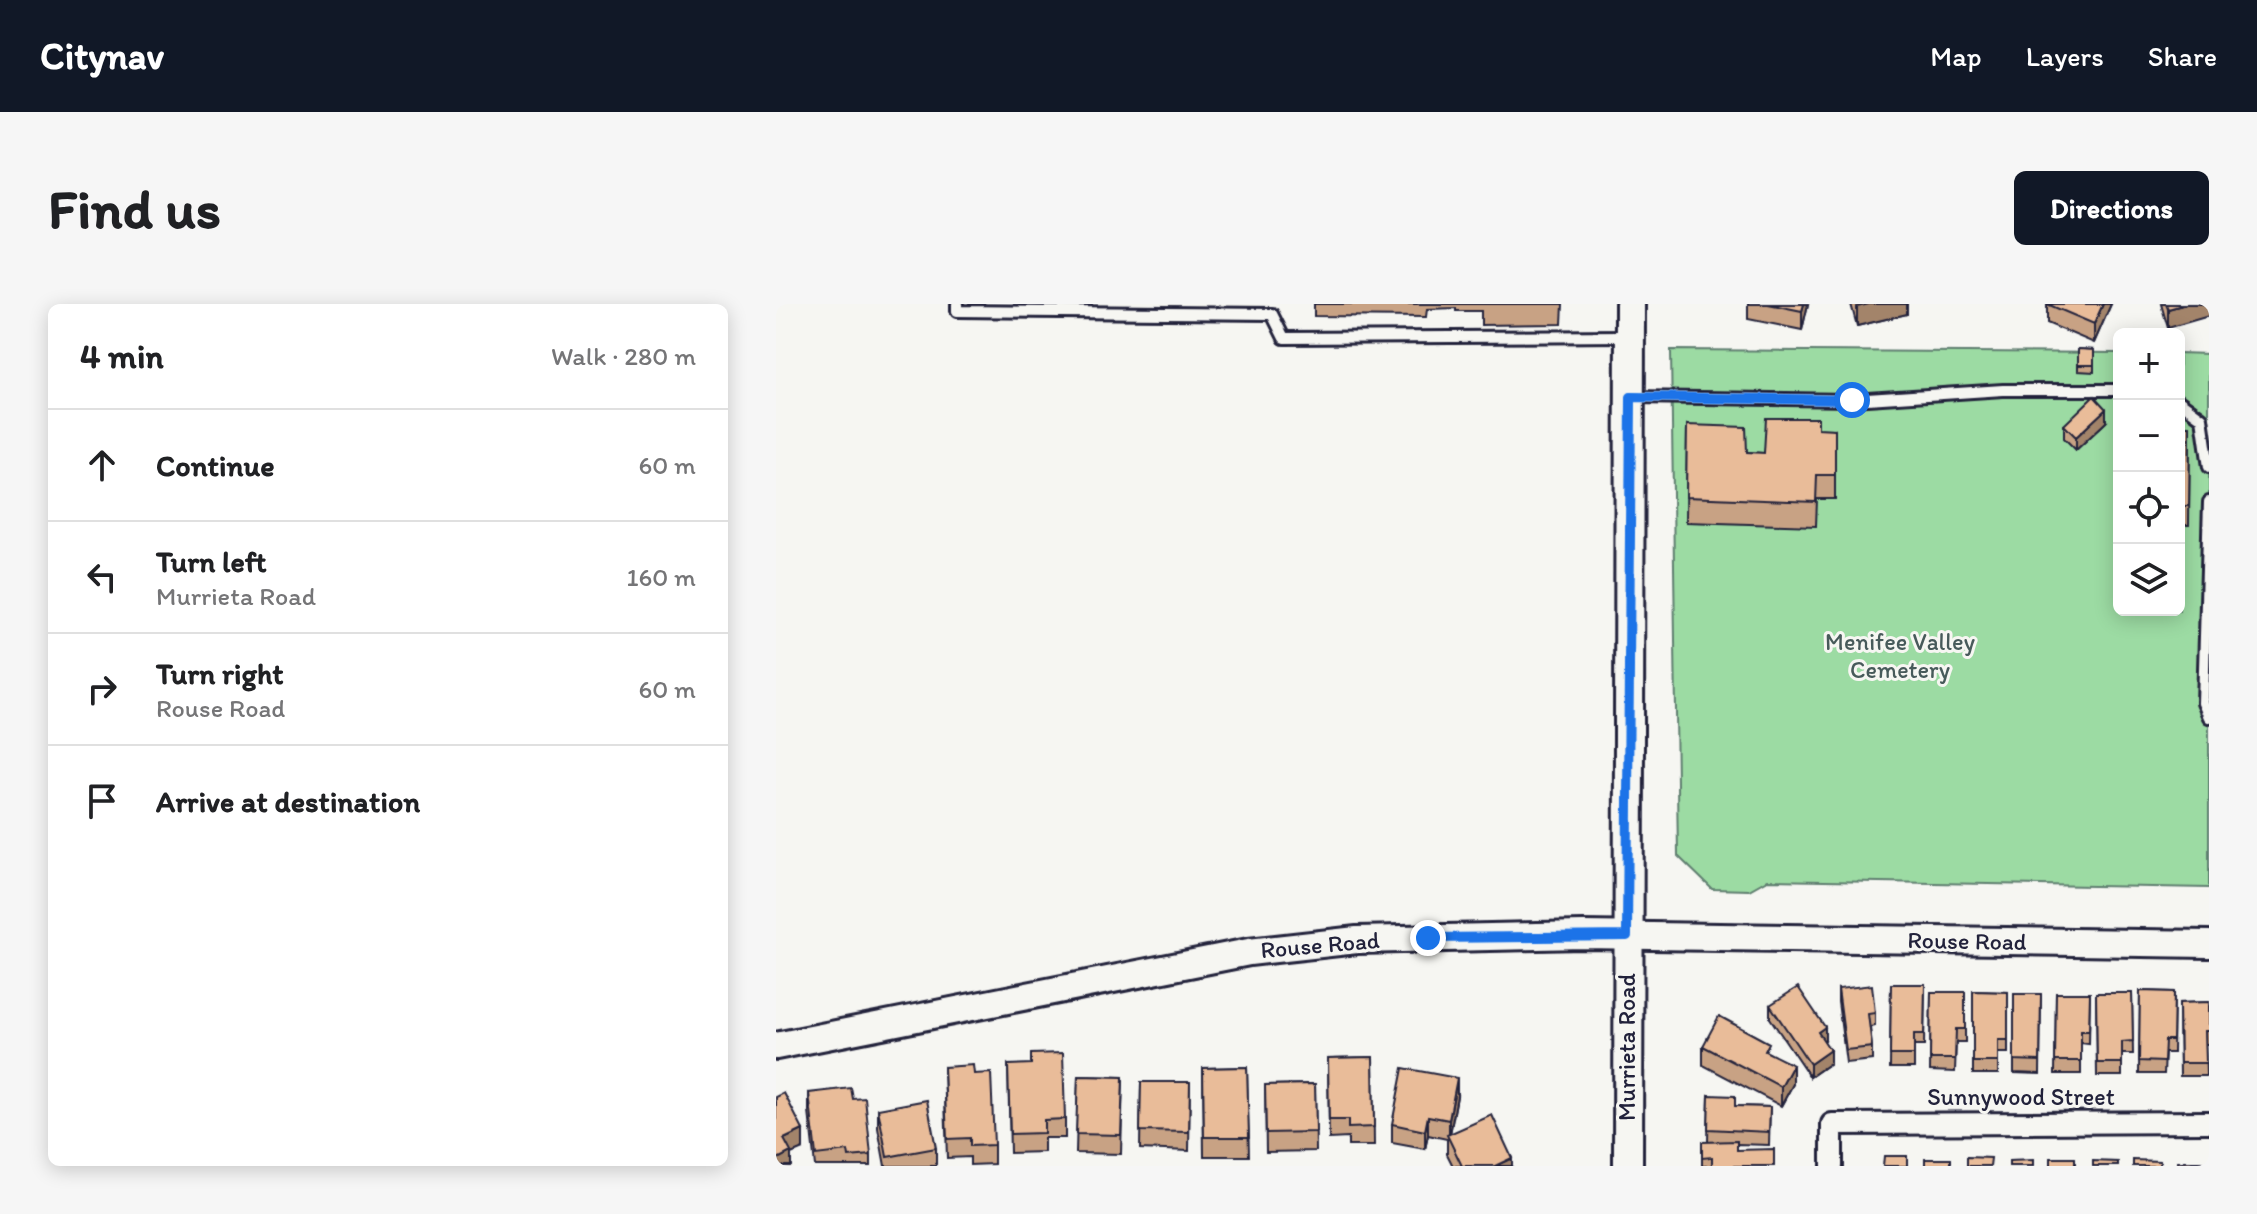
<!DOCTYPE html>
<meta charset="utf-8">
<style>
:root{--surface:#fff;--page:#f6f6f6;--text:#202124;--muted:#757577;--line:#e0e0e0;--accent:#111827}
body{margin:0;font-family:Itim,sans-serif;background:var(--page);color:var(--text)}
.controls{position:absolute;right:24px;top:24px;display:grid;overflow:hidden;border-radius:12px;box-shadow:0 4px 20px #0003}
.controls button{width:72px;height:72px;display:grid;place-items:center;padding:0;border:0;border-bottom:2px solid var(--line);background:var(--surface);color:var(--text);font:40px sans-serif}
.stop{position:absolute;width:24px;height:24px;margin:-18px;border:6px solid #1a73e8;border-radius:50%;background:#fff}
.stop.end{background:#1a73e8;border-color:#fff;box-shadow:0 2px 8px #0008}
.list{margin:0;padding:0;list-style:none}
h2{display:flex;justify-content:space-between;align-items:center;height:104px;margin:0;padding:0 32px;font-size:34px}
h2 small{font-size:26px;font-weight:400;color:var(--muted)}
.list li{display:grid;grid-template-columns:52px 1fr auto;gap:24px;align-items:center;box-sizing:border-box;height:112px;padding:0 32px;border-top:2px solid var(--line)}
.list b{display:block;font-size:30px;white-space:nowrap}
.list p{margin:0;font-size:26px;white-space:nowrap;color:var(--muted)}
.list em{font-size:26px;font-style:normal;color:var(--muted)}
.icon{flex:none;width:44px;height:44px;fill:none;stroke:currentColor;stroke-width:2;stroke-linecap:round;stroke-linejoin:round}
.map{position:relative;flex:none;width:1433px;height:862px;overflow:hidden;border-radius:12px}
header{display:flex;align-items:center;gap:48px;box-sizing:border-box;height:112px;padding:0 40px;background:var(--accent);color:#fff}
header strong{font-size:38px}
nav{display:flex;gap:44px;margin-inline-start:auto;font-size:28px}
.intro{display:flex;align-items:center;justify-content:space-between;box-sizing:border-box;height:192px;padding:0 48px}
h1{margin:0;font-size:56px}
.button{padding:20px 36px;border-radius:12px;background:var(--accent);color:#fff;font-size:28px;font-weight:700}
main{display:flex;gap:48px;padding:0 48px}
aside{flex:1;background:var(--surface);border-radius:12px;box-shadow:0 4px 20px #0003}
.map>svg:first-child{display:block}
.green{fill:#9cdba3;stroke:#5f7e6f;stroke-width:2}
.lines{fill:none;stroke-linecap:round;stroke-linejoin:round}
.service-casing{stroke:#22223b;stroke-width:16}
.minor-casing{stroke:#22223b;stroke-width:26}
.tertiary-casing{stroke:#22223b;stroke-width:32}
.secondary-casing{stroke:#22223b;stroke-width:34}
.service{stroke:#f6f6f2;stroke-width:10}
.minor{stroke:#f6f6f2;stroke-width:20}
.tertiary{stroke:#f6f6f2;stroke-width:26}
.secondary{stroke:#f6f6f2;stroke-width:28}
.wall{fill:#c8a284;stroke:#22223b;stroke-width:2}
.shaded-wall{fill:#a3846b;stroke:#22223b;stroke-width:2}
.building{fill:#e9bc99;stroke:#22223b;stroke-width:2}
.route{stroke:#1a73e8;stroke-width:10}
.labels{text-anchor:middle;stroke-width:6;stroke-linejoin:round;paint-order:stroke}
.park-label{font-size:24px;fill:#475a5a;stroke:#f6f6f2}
.street-label{font-size:24px;fill:#22223b;stroke:#f6f6f2}
</style>
<header>
<strong>Citynav</strong>
<nav><a>Map</a><a>Layers</a><a>Share</a></nav>
</header>
<div class="intro"><h1>Find us</h1><a class="button">Directions</a></div>
<main>
<aside>
<h2>4 min<small>Walk · 280 m</small></h2>
<ul class="list">
<li><svg class="icon" aria-label="ahead" viewBox="0 0 24 24"><path d="M12 20V5M6 11l6-6 6 6"/></svg><div><b>Continue</b></div><em>60 m</em></li>
<li><svg class="icon" aria-label="left" viewBox="0 0 24 24"><path d="M17 20v-9H6M10 6l-5 5 5 5"/></svg><div><b>Turn left</b><p>Murrieta Road</p></div><em>160 m</em></li>
<li><svg class="icon" aria-label="right" viewBox="0 0 24 24"><path d="M7 20v-9h11M14 6l5 5-5 5"/></svg><div><b>Turn right</b><p>Rouse Road</p></div><em>60 m</em></li>
<li><svg class="icon" aria-label="arrive" viewBox="0 0 24 24"><path d="M6 21V4h12l-3 4 3 4H6"/></svg><div><b>Arrive at destination</b></div></li>
</ul>
</aside>
<div class="map">
<svg width="1433" height="862" viewBox="0 0 1433 862">
<rect width="100%" height="100%" fill="#f6f6f2"/>
<filter id="ink" filterUnits="userSpaceOnUse"><feTurbulence type="fractalNoise" baseFrequency=".0125" numOctaves="2"/><feDisplacementMap in="SourceGraphic" scale="16" xChannelSelector="R" yChannelSelector="G"/><feConvolveMatrix kernelMatrix="1 2 1 2 8 2 1 2 1" color-interpolation-filters="sRGB"/></filter>
<g filter="url(#ink)">
<path class="green" d="M895 46 1343 49V306H1403V49L1433 50V584L991 576 973 586 936 585 902 552Z"/>
<g class="lines">
<defs>
<path id="service" d="M181 0V7L496 10 508 34 850 32
M857 93 1076 96 1227 86H1343
M1403 97 1426 114 1433 163
M1433 198 1427 399 1433 413"/>
<path id="minor" d="M1056 862V820L1433 818"/>
<path id="tertiary" d="M0 742 473 648 581 636 807 631 1433 640"/>
<path id="secondary" d="M852 862 854 0"/>
</defs>
<use href="#service" class="service-casing"/>
<use href="#minor" class="minor-casing"/>
<use href="#tertiary" class="tertiary-casing"/>
<use href="#secondary" class="secondary-casing"/>
<use href="#service" class="service"/>
<use href="#minor" class="minor"/>
<use href="#tertiary" class="tertiary"/>
<use href="#secondary" class="secondary"/>
</g>
<path class="wall" d="M538 0H787L786 20 705 21V7H680V4L651 5 650 13 538 12Z
M972 0H1032L1026 26 972 15Z
M1075 0H1131V10L1081 22Z
M1271 0H1335L1318 39 1271 19Z
M1385 0H1433L1392 24Z
M1302 45 1318 46V68L1302 67Z
M1330 118 1300 146 1288 134V121Z
M911 121 971 148 988 149 1059 125V195H1041L1040 222 910 218Z
M1403 122H1414L1413 221H1403Z
M1115 680H1149L1148 742H1138V764H1114Z
M1062 685 1099 709V722L1094 723 1096 743V756L1070 759 1062 698Z
M1197 687 1232 688V749H1222V770H1197Z
M1364 687 1398 688 1397 749H1389L1388 770H1363Z
M1155 688H1189V738H1180L1179 768 1154 767Z
M1280 689H1314L1313 740 1305 739V770H1279Z
M1320 689H1356L1357 750H1346V772H1321Z
M1238 690H1265L1264 770 1238 769Z
M1433 698V740H1429L1430 772H1404L1403 699Z
M994 701 1049 736 1048 737 1054 759 1034 773 994 714Z
M927 742 993 749 1017 780 1005 802 927 761Z
M597 753 598 842H572V834L553 835 552 754Z
M232 761 289 815V834H268V848L234 849Z
M168 763 198 770 218 841V860L194 861V853L171 854Z
M471 763 473 852H428L427 764Z
M302 772 347 773 345 850 300 849Z
M365 778H414L413 847 364 845Z
M539 780 540 847 490 848 489 781Z
M33 789 77 795 95 851V862H39L33 808Z
M933 791 959 802 994 803 993 841 961 840V846L998 862H926V838H932Z
M681 792 674 830 736 862H677L671 850V835L652 831 649 845 616 839V820Z
M102 805 160 844V862H109L102 824Z"/>
<path class="shaded-wall" d="M1028 0H1032L1026 26V7Z
M1093 0H1131V10L1081 22V3Z
M1327 0H1335L1318 39V20Z
M1410 0H1433V12L1392 24V5Z
M1330 105V118L1300 146V133Z
M1049 723V736L1042 741V728Z
M1054 746V759L1034 773V760Z
M1017 761V780L1005 802V783Z
M681 774V792L673 835V816Z
M652 812V831L649 845V827Z
M27 826V845L15 850V862H0V856L8 835Z
M736 854V862H719Z"/>
<path class="building" d="M992 0H1028L1026 7Z
M1271 0H1327L1318 20Z
M1390 0H1410L1392 5Z
M1302 45 1318 46V61H1302Z
M1318 92 1330 105 1300 133 1288 121Z
M990 114H1042V124L1059 125V171H1041L1040 198 910 193 911 121 970 123 971 148 988 149Z
M1403 122H1414L1413 202H1403Z
M1115 680H1149L1148 730H1138V751H1114Z
M1096 681 1099 709 1092 710 1096 743 1070 746 1062 685Z
M1022 683 1049 723 1042 728 1054 746 1034 760 994 701Z
M1197 687 1232 688V736H1222V758H1197Z
M1364 687 1398 688 1397 736H1389L1388 758 1363 757Z
M1155 688H1189V725H1180L1179 755H1154Z
M1280 689H1314L1313 727H1305V757H1279Z
M1320 689H1356L1357 737 1346 738V759H1321Z
M1238 690H1265L1264 757 1238 756Z
M1433 698V727H1429L1430 759H1404L1403 699Z
M943 712 993 739 989 747 1017 761 1005 783 927 742Z
M287 749 289 815 268 816V829L234 830 232 761 255 760V750Z
M597 753 598 823 572 824V816H553L552 754Z
M197 761 198 770 215 769 218 841 194 842V834L171 835 168 763Z
M471 763 473 833H428L427 764Z
M627 764 681 774 673 816 652 812 649 827 616 820Z
M302 772 347 773 345 831 300 830Z
M365 778H414L413 828 364 827Z
M539 780 540 828 490 829 489 781Z
M75 784 77 795 89 794 95 851 73 853 72 847 40 851 33 789Z
M8 789 27 826 8 835 15 848 0 856V793Z
M933 791 959 792V802L994 803 993 828 932 825Z
M151 796 160 844 111 853 102 805Z
M716 811 736 854 719 862H686L671 831Z
M961 837V846L998 845V862H936V853L926 854V838Z
M1108 852H1131V862H1107Z
M1191 853 1215 854 1214 862H1191Z
M1275 854H1299V862H1275Z
M1149 855H1175V862H1149Z
M1257 856V862H1233V857Z
M1357 856 1384 857V862H1357Z
M1317 857 1342 858V862H1317Z
M1401 858H1426L1425 862H1401Z"/>
</g>
<g class="lines" filter="url(#ink)">
<path class="route" d="M652 634 851 632 855 93 1076 96"/>
</g>
<g class="labels">
<g class="park-label">
<text x="1124" y="346">Menifee Valley<tspan x="1124" dy="28">Cemetery</tspan></text>
</g>
<g class="street-label">
<text transform="translate(1191 637) rotate(1)" y="8">Rouse Road</text>
<text transform="translate(544 641) rotate(-5)" y="8">Rouse Road</text>
<text transform="translate(851 743) rotate(-90)" y="8">Murrieta Road</text>
<text x="1245" y="801">Sunnywood Street</text>
</g>
</g>
</svg>
<div class="controls">
<button>+</button>
<button>−</button>
<button><svg class="icon" aria-label="locate" viewBox="0 0 24 24"><circle cx="12" cy="12" r="6"/><path d="M12 2v4M12 18v4M2 12h4M18 12h4"/></svg></button>
<button><svg class="icon" aria-label="layers" viewBox="0 0 24 24"><path d="M12 4l9 5-9 5-9-5zM3 14l9 5 9-5"/></svg></button>
</div>
<div class="stop" style="left:1076px;top:96px"></div>
<div class="stop end" style="left:652px;top:634px"></div>
</div>
</main>
